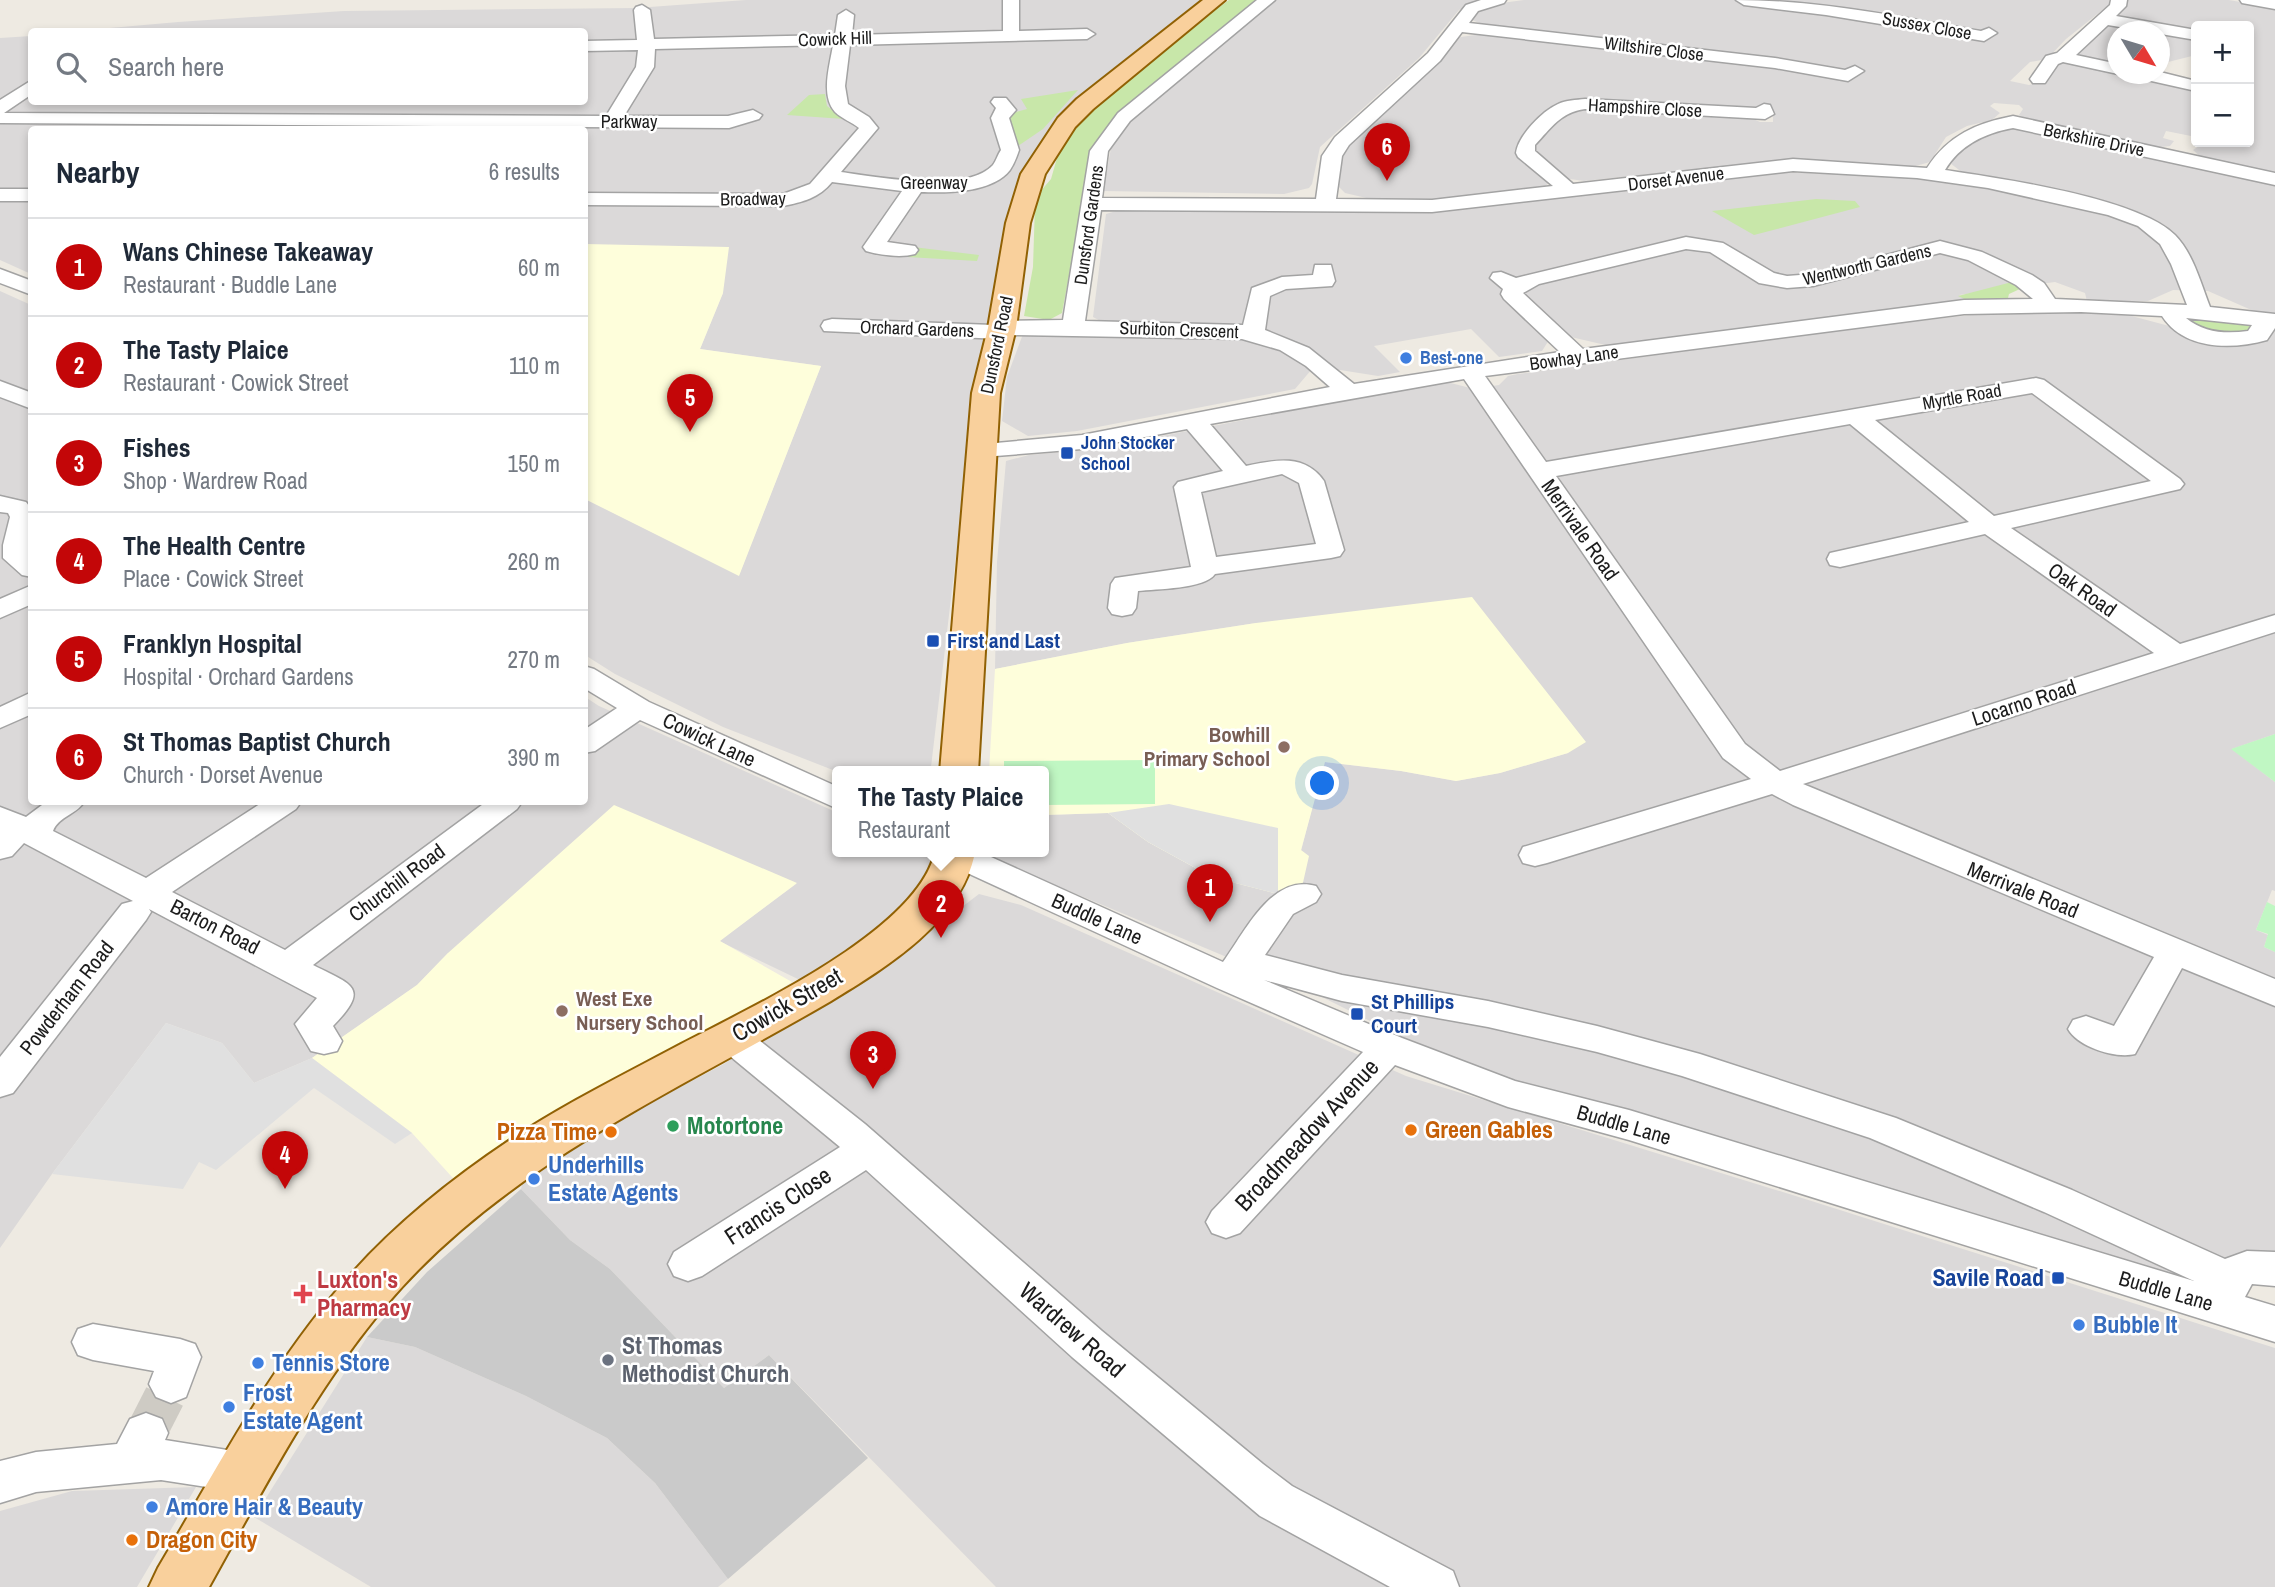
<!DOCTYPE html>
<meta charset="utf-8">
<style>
:root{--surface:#fff;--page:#f2f2f3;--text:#1f2937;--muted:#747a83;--line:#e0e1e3;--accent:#c30608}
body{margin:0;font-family:"Archivo Narrow",sans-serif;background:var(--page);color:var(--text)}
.controls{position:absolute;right:21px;top:21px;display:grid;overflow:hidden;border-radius:7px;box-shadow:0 4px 10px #0003}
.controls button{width:63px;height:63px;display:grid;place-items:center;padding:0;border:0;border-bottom:2px solid var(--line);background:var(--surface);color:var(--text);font:35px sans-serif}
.compass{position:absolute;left:2107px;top:21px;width:63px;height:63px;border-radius:50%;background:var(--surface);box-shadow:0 4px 10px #0003;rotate:128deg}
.you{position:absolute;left:1323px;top:784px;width:24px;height:24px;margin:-18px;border:5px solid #fff;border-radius:50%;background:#1a73e8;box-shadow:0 0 0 10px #1a73e833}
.badge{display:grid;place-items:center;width:46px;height:46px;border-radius:50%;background:var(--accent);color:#fff;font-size:23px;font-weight:700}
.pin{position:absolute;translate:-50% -58px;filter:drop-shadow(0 2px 4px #0008)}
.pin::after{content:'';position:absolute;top:37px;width:24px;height:21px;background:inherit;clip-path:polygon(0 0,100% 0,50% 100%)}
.popup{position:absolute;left:832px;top:766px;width:217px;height:91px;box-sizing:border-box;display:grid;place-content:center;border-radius:7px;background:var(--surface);filter:drop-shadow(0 2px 5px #0005);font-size:23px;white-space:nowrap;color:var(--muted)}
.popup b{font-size:26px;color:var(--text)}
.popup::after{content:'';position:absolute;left:50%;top:100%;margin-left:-14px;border:14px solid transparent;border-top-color:var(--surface)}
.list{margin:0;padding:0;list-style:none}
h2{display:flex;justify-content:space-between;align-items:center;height:91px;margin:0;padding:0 28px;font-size:30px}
h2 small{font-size:23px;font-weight:400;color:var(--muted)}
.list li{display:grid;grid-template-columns:46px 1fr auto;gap:21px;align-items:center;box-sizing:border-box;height:98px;padding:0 28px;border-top:2px solid var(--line)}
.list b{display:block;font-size:26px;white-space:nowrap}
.list p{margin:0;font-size:23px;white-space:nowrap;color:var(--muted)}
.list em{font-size:23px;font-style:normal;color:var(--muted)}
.icon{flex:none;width:38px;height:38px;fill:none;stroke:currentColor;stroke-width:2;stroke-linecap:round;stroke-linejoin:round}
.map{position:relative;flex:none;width:2275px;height:1587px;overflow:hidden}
.search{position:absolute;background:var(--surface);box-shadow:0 4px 10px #0003;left:28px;top:28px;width:560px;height:77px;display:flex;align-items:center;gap:18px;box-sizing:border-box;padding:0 24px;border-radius:7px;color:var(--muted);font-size:26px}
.panel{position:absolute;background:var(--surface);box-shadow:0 4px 10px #0003;left:28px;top:126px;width:560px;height:679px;border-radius:7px}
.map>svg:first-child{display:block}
.residential{fill:#dbd9d9}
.education{fill:#fefedb}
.religious{fill:#cacaca}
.grass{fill:#c8e7a9}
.park{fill:#c0f7c3}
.parking{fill:#e0e0e0}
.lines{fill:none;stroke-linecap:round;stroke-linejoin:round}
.minor-tunnel{stroke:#cecbc4;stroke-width:41;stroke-dasharray:41 20;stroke-linecap:butt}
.minor-casing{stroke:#a3a3a3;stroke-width:3}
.major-casing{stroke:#916104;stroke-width:4}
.minor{fill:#fff;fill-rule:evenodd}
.major{fill:#f9d09c;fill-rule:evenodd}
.shop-dot{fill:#3f7fe0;stroke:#fff;stroke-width:2.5}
.transit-dot{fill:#1a4fb4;stroke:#fff;stroke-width:2.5}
.education-dot{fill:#8d6e63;stroke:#fff;stroke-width:2.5}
.leisure-dot{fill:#2e9e5b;stroke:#fff;stroke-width:2.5}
.food-dot{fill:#e8710a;stroke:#fff;stroke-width:2.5}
.health-dot{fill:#e0444e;stroke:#fff;stroke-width:2.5}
.worship-dot{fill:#6b7280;stroke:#fff;stroke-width:2.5}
.labels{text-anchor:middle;stroke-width:5;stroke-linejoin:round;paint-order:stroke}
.far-street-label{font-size:18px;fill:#1c1c1c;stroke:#fff}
.far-shop-label{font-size:18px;font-weight:bold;fill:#366cbe;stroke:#fff;text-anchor:start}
.far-transit-label{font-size:18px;font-weight:bold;fill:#164399;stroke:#fff;text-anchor:start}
.street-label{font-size:21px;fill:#1c1c1c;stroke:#fff}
.transit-label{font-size:21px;font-weight:bold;fill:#164399;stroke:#fff;text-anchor:start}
.education-label{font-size:21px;font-weight:bold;fill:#785e54;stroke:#fff;text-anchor:end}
.near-street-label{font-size:24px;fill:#1c1c1c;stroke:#fff}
.near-leisure-label{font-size:24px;font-weight:bold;fill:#27864d;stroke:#fff;text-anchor:start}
.near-food-label{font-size:24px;font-weight:bold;fill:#c56008;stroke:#fff;text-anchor:start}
.near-shop-label{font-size:24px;font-weight:bold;fill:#366cbe;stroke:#fff;text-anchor:start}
.near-transit-label{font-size:24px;font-weight:bold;fill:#164399;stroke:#fff;text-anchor:end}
.near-health-label{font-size:24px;font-weight:bold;fill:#be3a42;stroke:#fff;text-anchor:start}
.near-worship-label{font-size:24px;font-weight:bold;fill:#5b616d;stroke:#fff;text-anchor:start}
</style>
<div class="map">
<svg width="2275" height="1587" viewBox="0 0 2275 1587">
<rect width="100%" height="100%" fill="#eeeae2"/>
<path class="residential" d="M746 0H1207L1082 102 1022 198 991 306 965 480 931 767 928 772H838L723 727 615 674 585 655V499L739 575 821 366 700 349 723 293 585 244 584 130H32L31 274 0 260V38L31 36 32 102H584V32L76 31 178 22 344 11 636 8Z
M1271 0H1479L1459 10 1419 58 1320 147 1312 184 1309 188 1284 194 1103 191 1111 148 1132 116Z
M1524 0H1737L1826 10 1982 41 1991 33 1982 35 1825 9 1750 0H2109L2110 4 2066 39 2047 59 2030 62 2010 81 2029 85 2043 81 2058 61 2196 88V137L2166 131 2163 138 2174 141 2170 146 2143 149 2033 124 2019 115 2023 109 2019 105 1994 103 1990 106 2000 113 1992 120 1967 126 1946 137 1930 162 1912 167 1783 160 1584 181 1563 178 1532 147 1567 112 1587 107 1742 114 1760 122H1773V109L1570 102 1555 105 1516 146 1519 154 1550 182 1542 189 1453 199 1375 200 1345 193 1337 185 1342 150 1454 38 1489 33 1493 29 1470 19 1476 12 1494 4Z
M2123 0H2229L2275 8V176L2204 160 2193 150 2205 142H2249V26H2196V33L2120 20 2115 16Z
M2109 25 2159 32H2118L2117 65 2078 58 2073 52 2103 26Z
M2160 32 2196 38V55L2160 64Z
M2014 128 2275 182V314L2256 312 2208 291 2173 290 2148 301H2087L2085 293 2055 282 1959 295 1969 301 1614 347 1571 337 1549 340 1542 351 1499 357 1471 329 1374 346 1400 372 1378 376 1340 370 1312 369 1295 389 1077 431 1028 436 1002 421 1007 377 1023 334 1108 325 1093 317 1106 214 1130 207 1446 210 1777 172 1888 176 1960 183 1963 173 1950 163 1972 137 1992 129Z
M0 291 31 305 32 802H584L585 697 599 706 838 813V852H931L935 854 937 871 894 916 849 952 806 979 800 980 719 941 796 884 448 953 417 985 312 1058 254 1083 222 1043 166 1023 52 1174 0 1248Z
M2005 311 2124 314 2173 327 2275 330V734L2232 749 2275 782V891L2272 890 2256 930 2268 935 2264 947 2275 952V1257L2201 1273 2183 1282 1492 1075 1418 1045 1320 996 983 855V852H1044V815L1108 813 1148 842 1212 877 1301 851 1324 762 1401 771 1456 781 1500 773 1568 753 1256 623 1127 643 995 669 997 562 1006 461 1029 455 1095 449 1443 381 1474 389 1499 385 1508 376 1518 374 1816 333Z
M979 894 1021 905 1406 1076 1802 1198 2275 1348V1587H996L769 1355 724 1388 610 1269 570 1240 521 1189 523 1181 631 1113 722 1065 891 961Z
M367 1337 415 1347 526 1396 607 1438 655 1483 728 1579 718 1587H371L254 1517Z
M196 1487 137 1587H0V1511L72 1491Z"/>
<path class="education" d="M585 244 729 247 723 293 700 349 821 366 739 576 585 499Z
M1472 597 1586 742 1568 753 1500 773 1456 781 1401 771 1325 762 1301 850 1309 856 1302 887 1278 894 1212 877 1148 842 1108 813 1044 815V772H989L995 669 1127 643 1256 623Z
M614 805 797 883 720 941 792 982 462 1188 412 1133 312 1058 417 985 448 953Z"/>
<path class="religious" d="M521 1189 570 1240 610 1269 724 1388 769 1355 868 1458 728 1579 655 1483 607 1438 526 1396 415 1347 367 1337 427 1272Z"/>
<path class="grass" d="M1229 0H1261L1128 107 1085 190 1062 313 1049 320 1024 316 1033 267 1035 204 1039 193 1051 179 1061 144 1076 123 1139 66Z
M1078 90 1043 129 1018 146 1008 119 1012 113 1027 109 1021 99Z
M825 94 827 106 844 119 787 115 809 95Z
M1816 199 1855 201 1860 207 1754 235 1712 211Z
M913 247 979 255 977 261 907 257Z
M2012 282 2022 288 2009 294 2008 298 1969 301 1958 296Z
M2185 319 2252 325 2255 328C2233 343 2205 331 2185 319Z"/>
<path class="park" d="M2275 734V782L2231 749Z
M1155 760V804L1044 805V772H1004V761Z
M2267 902 2275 906V952L2264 947 2268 934 2256 930Z"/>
<path class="parking" d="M1169 804 1278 828V894L1212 877 1148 842 1108 813Z
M166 1023 222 1043 254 1083 312 1058 412 1133 395 1144 314 1088 216 1170 199 1162 183 1189 52 1174Z"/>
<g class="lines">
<path class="minor-tunnel" d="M146 1433 171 1384"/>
<defs>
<path id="minor" d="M1003 0H1019V31L1087 29 1095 34 1087 39 850 45 845 86 848 104 869 117 878 128 841 172C877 177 966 194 993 165 996 161 998 154 1001 150L991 118 996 108 991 102 994 98H1006L1016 110 1009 118 1019 150C1017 156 1014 164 1010 170 992 193 947 193 921 192L887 242 915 246 918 250 915 254C901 258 880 255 866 251L863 247 902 191 832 182C819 198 803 202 783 206L584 205V193L783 194 810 184 859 128C852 122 842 119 835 112 820 95 830 65 833 45L655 49 654 67 624 116H728L753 110 762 115 759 119 729 128 0 123V100L32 80V94L4 113 606 116 636 67 638 50 584 51V41L637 40 634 10 636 7 642 5 650 10 654 39 835 35 838 15 846 10 854 15 852 35 1003 31Z
M1257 0H1275L1130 121 1108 151 1102 198 1316 199 1322 156 1335 137 1428 53 1466 5 1481 0H1506L1504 3 1478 11 1469 23 1775 58 1845 70 1855 66 1864 71 1848 81 1775 68 1462 32 1440 61 1349 145 1342 156 1336 199 1432 200 1553 186 1518 157 1516 153C1518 136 1542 111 1558 104 1566 100 1576 100 1585 99L1756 108 1764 104 1770 105 1774 114 1765 119 1585 109C1561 112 1551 128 1535 145V151L1573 184 1793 159 1927 168C1948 135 1977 123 2013 116L2275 173V185L2013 128C1985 133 1960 145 1945 170 1999 178 2138 198 2175 235 2193 253 2201 284 2210 307L2275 314V328L2267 340C2231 350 2184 350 2162 316L2081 312 1964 314 1485 376 1546 462 2036 378 2044 380 2180 479 2184 484 2180 489 2011 528 2180 644 2275 615V632L1803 784 2275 979V1006L2182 968 2135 1054C2116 1059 2078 1047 2068 1029L2073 1020 2086 1016 2114 1026 2154 957 1793 805 1772 794 1547 863 1535 866 1523 863 1519 855 1523 847 1751 779 1723 758 1464 379 1210 424 1246 466C1275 460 1304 453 1324 481L1344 550 1340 556 1331 558 1215 574C1205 589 1156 589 1138 591L1136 608 1132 614 1122 616 1112 614 1108 608 1111 584 1115 578 1191 567 1174 487 1178 482 1223 471 1187 429 1082 449 983 457 974 455 971 450 974 445 1082 435 1330 387 1306 366 1280 350 1242 339 1010 335 1001 339 824 331 821 326 824 321 832 319 993 325 1002 321 1063 320 1090 151 1118 113ZM1793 171 1917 178 1988 188 2108 215 2138 226 2160 244 2171 264 2187 305 2055 299 2044 283 2032 275 1982 252 1940 241 1813 274 1787 276 1774 273 1723 243 1686 237 1516 278 1501 272 1493 273 1490 278 1503 289 1501 294 1504 299 1560 352 1354 384 1309 348 1265 330 1270 296 1286 289 1332 286 1335 281 1331 265H1315L1313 275 1282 277 1252 288 1243 325 1085 321 1101 210 1432 212ZM1686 249 1710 252 1759 283 1787 288 1813 286 1940 253 1968 260 2016 285 2033 299 1964 300 1583 349 1523 293 1539 284ZM2186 318 2252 325 2248 331C2226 334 2204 333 2186 318ZM2032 393 2151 481 1994 516 1875 420ZM1850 424 1969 522 1830 553 1827 559 1830 565 1840 567 1985 534 2154 653 1780 771 1745 744 1556 476ZM1282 474 1299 483 1316 544 1216 557 1201 492Z
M1736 0C1819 0 1900 17 1981 31L1989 28 1997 33 1984 41 1826 15 1744 5Z
M2111 0H2127L2126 6 2116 16 2196 30V40L2108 25 2076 55 2118 64V74H2121H2118L2063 62 2058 64 2045 83H2033L2030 79 2046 56 2057 53 2110 5Z
M2240 0H2275V9L2242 3Z
M2160 72 2196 81V91L2138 78 2135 74Z
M0 189H32V201H0Z
M0 269 32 281V295L0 283Z
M0 381 32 393V409L0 397Z
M0 496 26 502 32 510 29 545 32 577 22 575 3 558V545L10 517 8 513 0 512Z
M32 585V604L0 618V599Z
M584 666 594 669 649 702 838 787V809L640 720 595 751 584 753V730L617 708 584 688Z
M32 692V714L0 728V707Z
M46 802H84C77 814 58 817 53 831L146 878 263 802H301L296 809 172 892 285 950 486 802H522L517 809 313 965C352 985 371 987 333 1026L342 1041 337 1051 324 1054 311 1051 295 1024 317 998 149 909 151 912 146 920 13 1093 0 1097V1057L122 904 133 901 24 843 12 856 0 859V807L26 817Z
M935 852H980L1223 962C1245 932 1272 873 1316 886L1321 894 1316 902 1293 914 1265 955 1342 975 1488 1001 1597 1026 1700 1054 1896 1118 2072 1190 2225 1259 2247 1251 2275 1252V1286L2252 1284 2245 1297 2275 1306V1342L1629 1140 1508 1107 1395 1065 1240 1233 1226 1238 1212 1233 1206 1222 1212 1211 1363 1052 1217 988 939 860ZM1264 980 1342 1001 1488 1027 1597 1052 1682 1076 1870 1138 2044 1212 2194 1281 1629 1110 1515 1081 1402 1038Z
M732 1025 745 1029 865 1124 1102 1331 1263 1464 1292 1486 1453 1571 1459 1587H1390L1260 1516 1072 1357 866 1170 702 1276 688 1281 674 1276 668 1264 674 1252 840 1147 719 1047 714 1038 719 1029Z
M93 1324 180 1339 195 1344 201 1357 186 1397 171 1403 156 1397 149 1384 154 1371 93 1360 78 1355 72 1342 78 1329Z
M146 1413 162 1419 168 1433 165 1440 246 1453 262 1459 268 1473 262 1487 246 1493 161 1480 36 1492 0 1503V1461L36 1452 117 1444 130 1419Z"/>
<path id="major" d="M1203 0H1225L1093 109 1075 127 1045 174 1030 223 1016 328 1000 393 978 772H940L972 393 988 328 1006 223 1021 174 1058 118 1077 99Z
M935 852H975C962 921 887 967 831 1001 677 1091 505 1165 387 1304 315 1389 263 1490 209 1587H149L158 1568C218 1467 273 1360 352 1273 398 1222 453 1178 510 1140 564 1104 623 1075 681 1044 749 1008 918 931 935 852Z"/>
</defs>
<use href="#minor" class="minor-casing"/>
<use href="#major" class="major-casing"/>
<use href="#minor" class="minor"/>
<use href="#major" class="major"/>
</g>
<g class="shop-dot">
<circle cx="1406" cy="358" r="7"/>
<circle cx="534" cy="1179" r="7"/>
<circle cx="2079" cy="1325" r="7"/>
<circle cx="258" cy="1363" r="7"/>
<circle cx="229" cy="1407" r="7"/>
<circle cx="152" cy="1507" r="7"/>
</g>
<g class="transit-dot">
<rect x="1060" y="446" width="14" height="14" rx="3.5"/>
<rect x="926" y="634" width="14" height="14" rx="3.5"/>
<rect x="1350" y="1007" width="14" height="14" rx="3.5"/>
<rect x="2051" y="1271" width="14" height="14" rx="3.5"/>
</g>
<g class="education-dot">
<circle cx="1284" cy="747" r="7"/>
<circle cx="562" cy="1011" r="7"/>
</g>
<circle class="leisure-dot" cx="673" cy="1126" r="7"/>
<g class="food-dot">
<circle cx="1411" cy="1130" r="7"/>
<circle cx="611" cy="1132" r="7"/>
<circle cx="132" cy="1540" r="7"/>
</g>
<path class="health-dot" d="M299.5 1283.5h7v7h7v7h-7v7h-7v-7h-7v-7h7z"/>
<circle class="worship-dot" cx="608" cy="1360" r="7"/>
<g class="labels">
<g class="far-street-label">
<text transform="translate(1927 26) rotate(10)" y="6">Sussex Close</text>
<text transform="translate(835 39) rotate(-2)" y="6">Cowick Hill</text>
<text transform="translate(1654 49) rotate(7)" y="6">Wiltshire Close</text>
<text transform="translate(1645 108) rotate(3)" y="6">Hampshire Close</text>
<text x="629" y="128">Parkway</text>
<text transform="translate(2094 140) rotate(12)" y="6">Berkshire Drive</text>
<text transform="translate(1676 179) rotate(-7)" y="6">Dorset Avenue</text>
<text x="934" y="189">Greenway</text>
<text transform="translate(753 199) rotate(-1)" y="6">Broadway</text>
<text transform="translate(1089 225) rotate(-82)" y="6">Dunsford Gardens</text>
<text transform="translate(1867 265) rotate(-13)" y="6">Wentworth Gardens</text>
<text transform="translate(917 329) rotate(2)" y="6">Orchard Gardens</text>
<text transform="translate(1179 330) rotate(2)" y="6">Surbiton Crescent</text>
<text transform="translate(997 345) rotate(-78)" y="6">Dunsford Road</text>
<text transform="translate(1574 358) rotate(-8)" y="6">Bowhay Lane</text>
<text transform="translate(1962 397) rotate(-10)" y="6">Myrtle Road</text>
</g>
<g class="far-shop-label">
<text x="1420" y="364">Best-one</text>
</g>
<g class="far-transit-label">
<text x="1081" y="449">John Stocker<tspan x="1081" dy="21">School</tspan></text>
</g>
<g class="street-label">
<text transform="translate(1580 530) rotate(55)" y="7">Merrivale Road</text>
<text transform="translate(2082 590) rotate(35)" y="7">Oak Road</text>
<text transform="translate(2024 703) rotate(-18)" y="7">Locarno Road</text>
<text transform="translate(709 740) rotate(25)" y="7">Cowick Lane</text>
<text transform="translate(397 883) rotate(-37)" y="7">Churchill Road</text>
<text transform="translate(2023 890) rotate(22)" y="7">Merrivale Road</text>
<text transform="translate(1097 919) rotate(24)" y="7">Buddle Lane</text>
<text transform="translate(215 927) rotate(27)" y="7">Barton Road</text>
<text transform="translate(67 998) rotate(-52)" y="7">Powderham Road</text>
<text transform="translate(1624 1125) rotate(16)" y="7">Buddle Lane</text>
<text transform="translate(2166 1291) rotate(16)" y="7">Buddle Lane</text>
</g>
<g class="transit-label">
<text x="947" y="648">First and Last</text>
<text x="1371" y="1009">St Phillips<tspan x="1371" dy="24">Court</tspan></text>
</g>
<g class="education-label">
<text x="1270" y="742">Bowhill<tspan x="1270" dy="24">Primary School</tspan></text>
<text x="576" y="1006" text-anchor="start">West Exe<tspan x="576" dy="24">Nursery School</tspan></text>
</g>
<g class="near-street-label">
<text transform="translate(787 1005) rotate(-30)" y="8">Cowick Street</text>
<text transform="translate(1307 1135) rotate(-47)" y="8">Broadmeadow Avenue</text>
<text transform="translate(778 1206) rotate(-33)" y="8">Francis Close</text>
<text transform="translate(1072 1330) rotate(41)" y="8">Wardrew Road</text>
</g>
<g class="near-leisure-label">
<text x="687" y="1134">Motortone</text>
</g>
<g class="near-food-label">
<text x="1425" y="1138">Green Gables</text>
<text x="597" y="1140" text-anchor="end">Pizza Time</text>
<text x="146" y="1548">Dragon City</text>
</g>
<g class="near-shop-label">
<text x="548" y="1173">Underhills<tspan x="548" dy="28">Estate Agents</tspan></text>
<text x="2093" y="1333">Bubble It</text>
<text x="272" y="1371">Tennis Store</text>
<text x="243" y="1401">Frost<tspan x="243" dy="28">Estate Agent</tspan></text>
<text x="166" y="1515">Amore Hair &amp; Beauty</text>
</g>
<g class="near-transit-label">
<text x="2044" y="1286">Savile Road</text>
</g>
<g class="near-health-label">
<text x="317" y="1288">Luxton's<tspan x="317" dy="28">Pharmacy</tspan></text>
</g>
<g class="near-worship-label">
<text x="622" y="1354">St Thomas<tspan x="622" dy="28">Methodist Church</tspan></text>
</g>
</g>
</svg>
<div class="controls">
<button>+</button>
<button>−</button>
</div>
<svg class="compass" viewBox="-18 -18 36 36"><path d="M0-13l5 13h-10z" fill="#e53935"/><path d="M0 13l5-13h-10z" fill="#747a83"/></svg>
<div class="you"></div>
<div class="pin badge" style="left:1210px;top:922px">1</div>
<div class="pin badge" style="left:941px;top:938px">2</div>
<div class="popup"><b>The Tasty Plaice</b>Restaurant</div>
<div class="pin badge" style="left:873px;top:1089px">3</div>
<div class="pin badge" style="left:285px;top:1189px">4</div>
<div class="pin badge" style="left:690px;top:432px">5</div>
<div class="pin badge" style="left:1387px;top:181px">6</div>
<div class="search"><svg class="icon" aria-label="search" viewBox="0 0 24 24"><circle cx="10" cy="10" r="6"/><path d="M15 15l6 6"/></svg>Search here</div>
<section class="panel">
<h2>Nearby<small>6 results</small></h2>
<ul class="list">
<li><span class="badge">1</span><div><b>Wans Chinese Takeaway</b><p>Restaurant · Buddle Lane</p></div><em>60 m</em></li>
<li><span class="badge">2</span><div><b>The Tasty Plaice</b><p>Restaurant · Cowick Street</p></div><em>110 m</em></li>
<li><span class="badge">3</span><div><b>Fishes</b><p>Shop · Wardrew Road</p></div><em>150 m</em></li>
<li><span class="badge">4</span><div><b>The Health Centre</b><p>Place · Cowick Street</p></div><em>260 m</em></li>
<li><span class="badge">5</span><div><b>Franklyn Hospital</b><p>Hospital · Orchard Gardens</p></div><em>270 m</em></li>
<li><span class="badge">6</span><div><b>St Thomas Baptist Church</b><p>Church · Dorset Avenue</p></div><em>390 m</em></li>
</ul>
</section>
</div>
